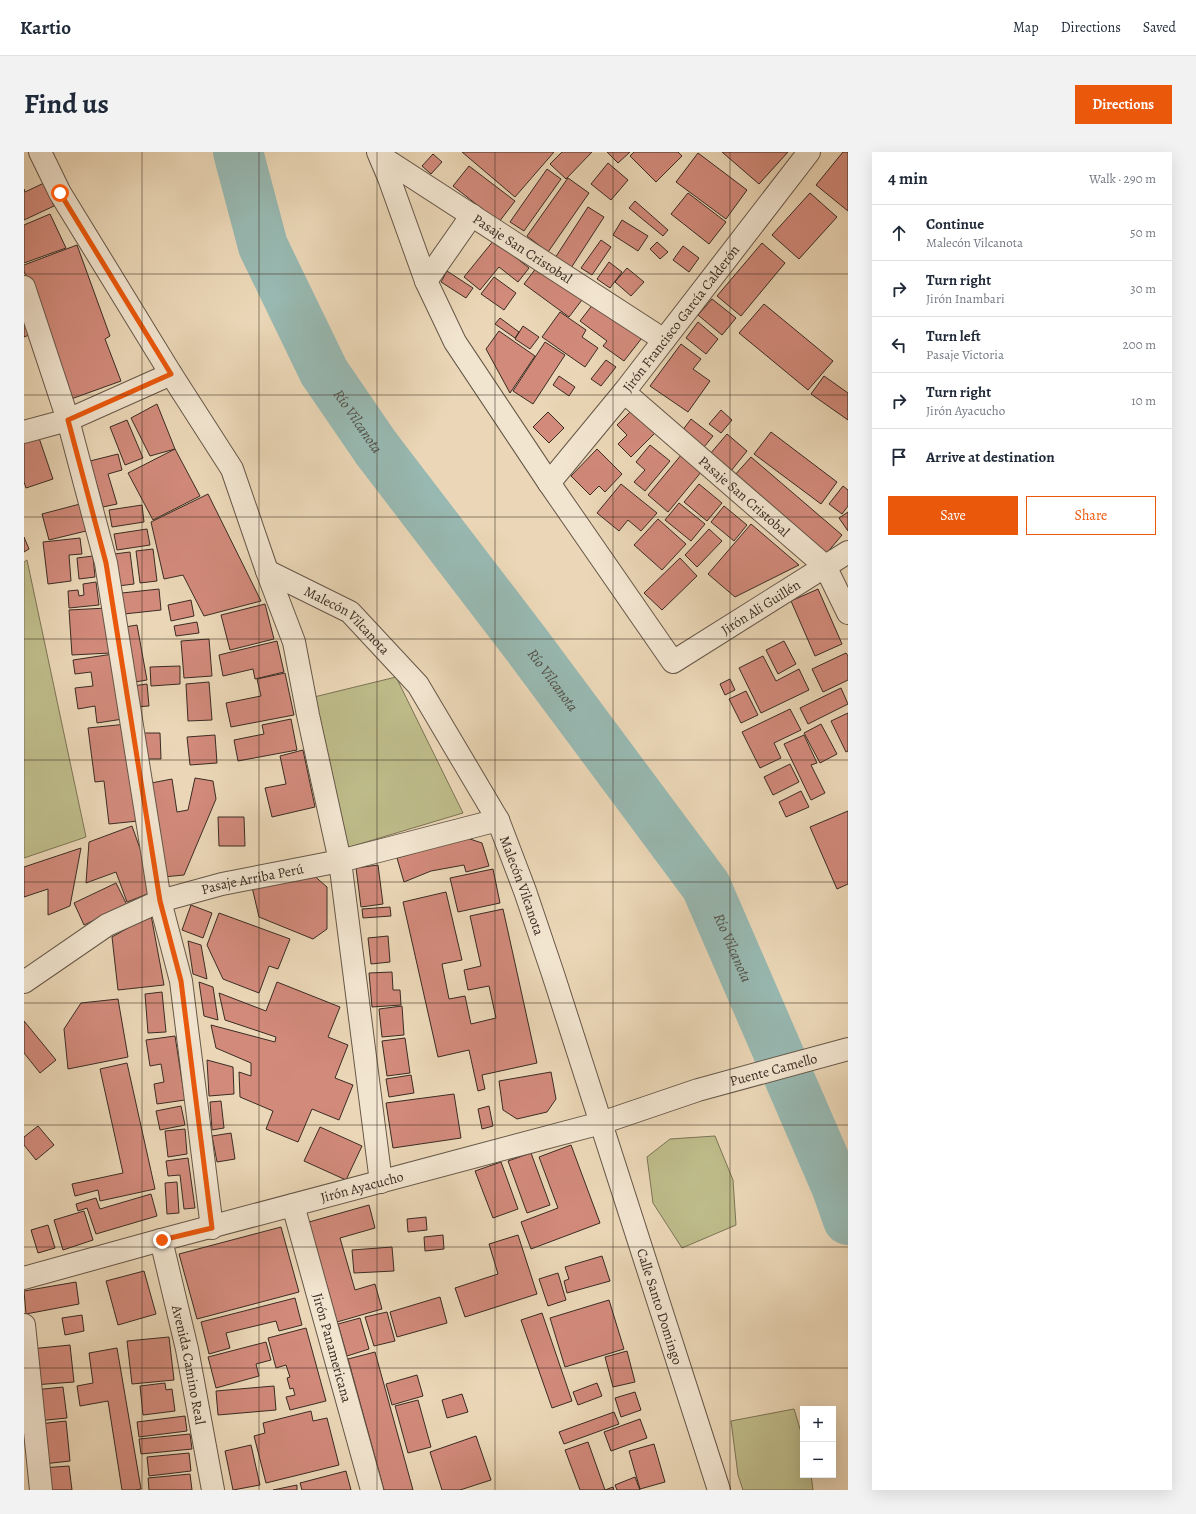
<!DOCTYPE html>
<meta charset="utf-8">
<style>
:root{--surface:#fff;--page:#f2f2f3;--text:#1f2937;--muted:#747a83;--line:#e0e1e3;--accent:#ea580c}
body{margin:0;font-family:Alegreya,serif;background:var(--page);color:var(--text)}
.controls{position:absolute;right:12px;bottom:12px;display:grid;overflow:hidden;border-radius:0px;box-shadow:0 4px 16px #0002}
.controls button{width:36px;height:36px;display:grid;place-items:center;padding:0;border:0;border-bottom:1px solid var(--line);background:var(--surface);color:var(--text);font:20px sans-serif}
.stop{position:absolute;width:12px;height:12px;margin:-9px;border:3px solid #ea580c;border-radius:50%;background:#fff}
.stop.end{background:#ea580c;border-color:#fff;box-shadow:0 1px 4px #0008}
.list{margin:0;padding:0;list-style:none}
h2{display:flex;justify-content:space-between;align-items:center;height:52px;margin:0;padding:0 16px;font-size:17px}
h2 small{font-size:13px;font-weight:400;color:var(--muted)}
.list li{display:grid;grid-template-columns:26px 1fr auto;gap:12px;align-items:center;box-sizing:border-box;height:56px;padding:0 16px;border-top:1px solid var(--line)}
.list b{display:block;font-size:15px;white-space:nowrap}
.list p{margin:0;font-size:13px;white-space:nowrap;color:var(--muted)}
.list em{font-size:13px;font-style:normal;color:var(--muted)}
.actions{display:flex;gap:8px;padding:12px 16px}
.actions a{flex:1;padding:9px 0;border:1px solid var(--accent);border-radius:0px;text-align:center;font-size:14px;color:var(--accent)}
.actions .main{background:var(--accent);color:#fff}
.icon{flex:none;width:22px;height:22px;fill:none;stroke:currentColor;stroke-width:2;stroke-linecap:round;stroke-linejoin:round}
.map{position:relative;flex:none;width:824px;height:1338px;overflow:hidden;border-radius:0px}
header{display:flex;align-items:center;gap:24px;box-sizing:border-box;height:56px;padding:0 20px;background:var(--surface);border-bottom:1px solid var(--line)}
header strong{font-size:19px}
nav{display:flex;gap:22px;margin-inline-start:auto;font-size:14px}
.intro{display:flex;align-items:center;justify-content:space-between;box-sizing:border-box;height:96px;padding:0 24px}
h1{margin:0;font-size:28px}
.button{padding:10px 18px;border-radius:0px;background:var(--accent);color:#fff;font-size:14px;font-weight:700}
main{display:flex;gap:24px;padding:0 24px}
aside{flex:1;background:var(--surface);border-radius:0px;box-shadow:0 4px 16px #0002}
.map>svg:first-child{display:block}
.green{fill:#bebc8a;stroke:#7c7456}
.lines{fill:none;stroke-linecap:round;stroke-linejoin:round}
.river{stroke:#98b9b2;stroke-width:50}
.building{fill:#d28a7b;stroke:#3a2c23}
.street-casing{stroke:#665748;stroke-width:24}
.street{stroke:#f2e5d0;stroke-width:22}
.route{stroke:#ea580c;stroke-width:5}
.grid{fill:none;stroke:#3a2c23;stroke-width:1;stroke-opacity:0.55}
.labels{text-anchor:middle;stroke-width:4;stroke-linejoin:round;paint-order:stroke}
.street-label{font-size:14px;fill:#3a2c23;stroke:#f2e5d0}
.water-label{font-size:15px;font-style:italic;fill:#524f47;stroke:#f2e5d0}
</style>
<header>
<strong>Kartio</strong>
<nav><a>Map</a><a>Directions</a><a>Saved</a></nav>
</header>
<div class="intro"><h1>Find us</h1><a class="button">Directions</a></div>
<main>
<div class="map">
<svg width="824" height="1338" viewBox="0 0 824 1338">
<rect width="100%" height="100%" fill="#ebd7b7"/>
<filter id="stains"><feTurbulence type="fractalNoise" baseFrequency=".005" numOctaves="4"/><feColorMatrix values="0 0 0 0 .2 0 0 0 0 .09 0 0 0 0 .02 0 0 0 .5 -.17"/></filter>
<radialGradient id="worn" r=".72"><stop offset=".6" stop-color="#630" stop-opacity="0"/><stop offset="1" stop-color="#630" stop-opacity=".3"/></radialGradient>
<path class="green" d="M3 408 62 685 0 706V410Z
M372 525 439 661 322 696 286 546Z
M691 984 709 1028 712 1073 658 1096 629 1051 623 1005 646 987Z
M770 1257 779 1287V1323H787L789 1338H719L714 1323 707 1269Z"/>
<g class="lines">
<path class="river" id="s1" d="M214 0 239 94 300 220 352 296 502 492 682 734 812 1034 824 1068"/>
</g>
<path class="building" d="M438 0H530L491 45Z
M538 0H568L542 27 526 12Z
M583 0H606L594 11Z
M610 0H654L658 4 632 30 606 4Z
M698 0H764L735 32Z
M819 0H824V59L792 33Z
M674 1 723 38 702 67 652 30Z
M409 2 418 10 407 22 398 14Z
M584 11 604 28 587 48 567 32Z
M445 14 491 49 475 70 429 34Z
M523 17 537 27 500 79 486 70Z
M544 26 565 41 524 100 503 84Z
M20 31 30 54 0 68V37L1 40Z
M664 41 702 70 685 92 647 62Z
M786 41 813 65 775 107 748 83Z
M611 49 644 78 639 84 605 56Z
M564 55 580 65 547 116 531 106Z
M26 62 42 96 0 111V73Z
M598 68 624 84 614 99 589 83Z
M470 88 505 116 494 130 475 115 456 138 440 125Z
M577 88 587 95 568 123 557 116Z
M633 90 644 100 636 107 626 97Z
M738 91 761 111 717 164 693 144Z
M53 93 86 184 81 187 97 229 47 247 0 119V113Z
M659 94 675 106 665 120 649 108Z
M585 110 598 120 586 136 573 127Z
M516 111 561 144 545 165 500 132Z
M603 116 620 130 607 144 591 130Z
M423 119 449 136 442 146 417 130Z
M470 125 492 141 480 158 457 142Z
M573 147 621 182 600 209 579 194 583 189 556 169Z
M688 147 712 166 698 183 674 163Z
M740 152 809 209 784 238 715 181Z
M536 160 562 178 558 185 574 196 561 215 518 185Z
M476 166 495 180 491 186 471 172Z
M674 170 694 187 682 202 662 186Z
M0 171 5 183 0 185Z
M499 174 515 185 506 197 491 187Z
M475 179 511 204 486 241 462 197Z
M521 190 541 203 509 252 489 239Z
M657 192 677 207 669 217 686 229 664 260 626 234Z
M582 208 592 215 577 234 567 227Z
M535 224 551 235 545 244 529 233Z
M800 224 824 241V268L787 242Z
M133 252 151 297 126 304 107 266Z
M610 256 633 279 607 305 594 292 603 283 593 273Z
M697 258 708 268 697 281 685 272Z
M524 260 540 276 525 291 509 275Z
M667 267 689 284 676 300 655 283Z
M103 268 119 306 101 313 86 275Z
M747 280 813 330 797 352 730 302Z
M703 282 723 299 707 319 686 302Z
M14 283 29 327 2 336 0 330V287Z
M626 293 646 309 621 339 610 330 621 318 612 310Z
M151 297 176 344 129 368 104 321Z
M573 297 598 322 581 340 575 334 566 343 547 324Z
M94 302 98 318 84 322 93 352 79 355 66 309Z
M658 302 678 319 644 360 624 343Z
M727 305 818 383 802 402 710 324Z
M597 332 633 361 617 379 604 368 595 379 573 361Z
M675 332 698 351 683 369 660 350Z
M819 334 824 338V354L818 362 805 352Z
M184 342 237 449 180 464 159 423 140 427 127 370Z
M655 351 681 372 667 389 641 368Z
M56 352 62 379 25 388 18 362Z
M118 353 120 370 88 375 85 358Z
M700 354 723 373 710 389 687 370Z
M824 360V379L815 366Z
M634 367 662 392 638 418 610 393Z
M727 372 775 413 711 445 684 422Z
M123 377 126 393 93 398 90 382Z
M685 377 698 389 673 415 661 403Z
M0 385 5 397 0 400Z
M56 386 58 402 45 403 47 429 24 432 19 390Z
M129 397 133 429 116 431 112 399Z
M106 400 110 432 94 434 90 402Z
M69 404 71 425 55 427 53 406Z
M656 406 673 424 638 458 620 441Z
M72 430 75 453 45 456 44 439 54 438 55 444 60 443 59 432Z
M135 437 137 458 100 462 98 441Z
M794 437 818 492 791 504 767 449Z
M167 448 170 464 147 469 144 453Z
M241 452 250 487 206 498 197 463Z
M83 456 86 501 48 503 45 458Z
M173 470 175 481 152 484 150 474Z
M113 473 123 528 111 530 101 475Z
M185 487 188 524 160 526 157 489Z
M253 489 260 520 231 527 229 517 199 524 195 503Z
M760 489 772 512 754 522 742 498Z
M822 501 824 504V528L799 540 788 517Z
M89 502 99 567 73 571 71 554 54 557 51 536 69 534 67 520 51 522 49 508Z
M739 504 752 529 775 517 785 538 737 561 715 516Z
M156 514V532L127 534 126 515Z
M261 521 270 563 207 575 202 551 237 544 233 527Z
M706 527 711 538 701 543 696 532Z
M185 530 188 568 164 569 162 532Z
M123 532 125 554 110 555 108 534Z
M817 536 824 552 784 572 776 556Z
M722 539 734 563 717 571 705 547Z
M766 557 777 578 750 591 757 606 736 616 718 580Z
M824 561V599L822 600 807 569Z
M267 567 273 598 214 609 210 588 240 582 238 573Z
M103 572 114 669 85 672 80 629 71 630 64 576Z
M797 572 813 602 796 611 780 581Z
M115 581H136L137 607H116Z
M191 583 193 611 166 613 163 585Z
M780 583 793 611 787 613 801 641 787 648 760 592Z
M279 598 291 655 248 665 241 636 262 632 256 604Z
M766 612 775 630 749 643 740 625Z
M171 626 189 629 192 647 160 723 139 725 122 632 148 627 153 660 164 658Z
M777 639 785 655 762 665 755 650Z
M824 659V732L813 737 786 675Z
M194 665H220L221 694H195Z
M108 674 131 739 103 750 92 720 62 731 65 690Z
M443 686 458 691 465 714 442 720 440 713 407 719 380 730 373 706Z
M57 696 46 754 24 763V737L0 745V715Z
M354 713 359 752 337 755 332 716Z
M469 717 476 751 434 760 426 726Z
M287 721 303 735V777L289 787 235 765 228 735Z
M92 731 103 753 60 773 50 751Z
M422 740 438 808 418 812 425 847 441 844 447 872 472 866 465 834 444 838 440 818 457 814 446 764 479 757 513 911 458 923 461 937 454 939 445 898 414 905 379 750Z
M167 753 188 761 179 786 158 778Z
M366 755 367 764 339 766 338 757Z
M195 761 266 787 254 817 245 814 235 841 199 827 183 793Z
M127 763 140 833 94 838 88 785Z
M364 784 366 810 347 812 344 786Z
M164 789 177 793 183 827 169 822Z
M368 820 369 838H376L377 853 348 855 345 821Z
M175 830 189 835 194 868 180 864Z
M253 830 316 855 304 885 324 893 311 926 329 933 315 968 288 957 274 990 242 977 249 959 216 945 215 920 227 924V911L192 896 187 873 251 890 252 885 201 868 195 841 242 859Z
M138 840 142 880 124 881 121 842Z
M94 847 104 905 44 917 40 877 57 851Z
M378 854 380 883 358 885 355 857Z
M0 869 32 908 16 921 0 901Z
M151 884 161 948 133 952 130 932 140 930 137 912 126 914 122 888Z
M381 886 386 921 363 924 358 889Z
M183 908 209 915 210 942 185 944Z
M103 911 131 1037 76 1049 74 1038 51 1044 48 1032 99 1021 76 917Z
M527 920 532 947 523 960 493 967 479 958 475 929Z
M387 923 390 941 365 945 362 927Z
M430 942 437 986 369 996 362 951Z
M197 949 200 976 188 978 186 950Z
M157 954 161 973 136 978 132 959Z
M465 954 469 974 458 977 454 957Z
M14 974 30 993 12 1008 0 993V985Z
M296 975 338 994 322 1028 280 1009Z
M161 977 163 1002 144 1005 141 979Z
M207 981 211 1007 193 1010 188 984Z
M547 993 576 1071 507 1097 497 1070 534 1056 515 1005Z
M507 1001 526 1053 503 1061 484 1009Z
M164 1006 171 1056 160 1057 156 1023 144 1024 142 1009Z
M477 1010 494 1057 469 1066 451 1019Z
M153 1030 155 1061 143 1062 141 1031Z
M127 1042 133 1064 72 1082 63 1056 54 1059 52 1052 72 1046 76 1057Z
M345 1053 351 1076 316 1086 331 1138 351 1132 358 1157 313 1170 285 1070Z
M60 1059 69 1088 39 1098 30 1068Z
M402 1065 403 1078 384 1080 383 1067Z
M24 1073 31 1096 14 1101 7 1078Z
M257 1075 275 1140 173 1167 155 1102Z
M419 1083 420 1097 401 1099 400 1085Z
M494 1083 513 1142 441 1165 431 1136 474 1122 465 1092Z
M368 1095 370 1119 330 1121 328 1098Z
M578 1104 586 1129 543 1141 540 1129 545 1127 541 1115Z
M120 1119 132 1162 94 1173 82 1129Z
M534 1121 542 1148 524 1154 515 1127Z
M52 1130 55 1152 2 1162 0 1139Z
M416 1145 423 1171 373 1185 366 1160Z
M271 1146 278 1173 255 1179 252 1169 202 1181 206 1196 185 1202 177 1170Z
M585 1148 600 1197 541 1215 526 1166Z
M363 1160 371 1189 350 1194 341 1165Z
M518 1161 548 1249 528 1256 497 1168Z
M58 1163 60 1179 41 1183 38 1166Z
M336 1166 345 1197 323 1204 314 1172Z
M282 1176 302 1249 266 1258 262 1245 271 1243 269 1236 266 1237 263 1226 266 1225 262 1213 252 1216 244 1186Z
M145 1185 150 1228 108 1232 103 1189Z
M242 1190 247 1208 232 1212 235 1224 192 1236 184 1205Z
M46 1193 50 1230 9 1233 6 1197Z
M93 1196 117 1337 111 1338H98L84 1249 56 1254 53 1234 69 1231 65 1201Z
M603 1199 611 1230 589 1235 581 1205Z
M351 1200 389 1338H360L324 1207Z
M393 1223 399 1244 368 1253 362 1232Z
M141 1231 142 1238 148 1237 151 1259 119 1263 116 1234Z
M573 1231 578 1244 554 1253 549 1240Z
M250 1234 252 1258 194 1263 192 1239Z
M39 1235 43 1266 13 1269 10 1238Z
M611 1240 617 1258 597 1265 591 1246Z
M438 1242 444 1260 423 1266 418 1248Z
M394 1248 407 1295 384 1301 371 1254Z
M287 1259 289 1269 303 1266 315 1313 242 1331 230 1284 241 1281 239 1271Z
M590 1260 595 1272 540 1292 535 1280Z
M161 1264 163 1279 115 1285 113 1270Z
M616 1267 623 1286 587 1299 580 1280Z
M42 1269 46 1309 19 1312 15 1272Z
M166 1282 168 1297 117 1302 115 1287Z
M452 1284 467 1328 436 1338H418L406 1300Z
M564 1290 581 1338 589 1335 590 1338H556L541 1298Z
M630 1292 641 1330 616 1337 605 1299Z
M227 1293 236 1333 209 1338 201 1299Z
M165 1301 167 1319 125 1324 123 1305Z
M45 1314 48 1338H21L18 1316Z
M322 1319 327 1338H278L276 1331Z
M166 1322 168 1338H125L124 1326Z
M611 1325 616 1338H593L591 1333Z
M273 1333V1338H249Z"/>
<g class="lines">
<defs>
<g id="street">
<path d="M16 0 36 41 147 222 208 317 243 419 270 490 284 563 316 709 357 1030"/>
<path id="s2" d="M354 0 365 26 402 129 431 190 525 331 649 510 824 400"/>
<path id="s3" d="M356 4 640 188"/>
<path d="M402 129 448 63"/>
<path d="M0 135 44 268 82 411 136 749 157 829 188 1076"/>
<path id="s4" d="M600 240 801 414 824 461"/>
<path d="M0 280 44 268 147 222"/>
<path id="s5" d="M525 331 600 240 785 0"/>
<path id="s6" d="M243 419 326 460 394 533 474 668 501 739 529 822 695 1338"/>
<path id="s7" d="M0 830 83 773 136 749 198 732 316 709 474 668"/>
<path id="s8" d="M269 1053 348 1338"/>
<path id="s9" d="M137 1088 163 1197 189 1338"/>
<path id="s10" d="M0 1126 137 1088 577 971 674 938 824 897"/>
<path d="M0 1173 17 1338"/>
</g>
</defs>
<use href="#street" class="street-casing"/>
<use href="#street" class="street"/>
</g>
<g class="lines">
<path class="route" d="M36 41 147 222 44 268 82 411 136 749 157 829 188 1076 138 1088"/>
</g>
<path class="grid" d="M118 0V1338M235 0V1338M353 0V1338M471 0V1338M589 0V1338M706 0V1338M0 122H824M0 243H824M0 365H824M0 487H824M0 608H824M0 730H824M0 851H824M0 973H824M0 1095H824M0 1216H824"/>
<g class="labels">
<g class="street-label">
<text dy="5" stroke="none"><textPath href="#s3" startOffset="170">Pasaje San Cristobal</textPath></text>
<text dy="5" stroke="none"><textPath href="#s5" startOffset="211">Jirón Francisco García Calderón</textPath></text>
<text dy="5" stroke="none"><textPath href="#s4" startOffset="159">Pasaje San Cristobal</textPath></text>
<text dy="5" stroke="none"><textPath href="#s2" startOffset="696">Jirón Ali Guillén</textPath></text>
<text dy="5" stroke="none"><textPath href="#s6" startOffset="95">Malecón Vilcanota</textPath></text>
<text dy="5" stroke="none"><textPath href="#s7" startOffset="254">Pasaje Arriba Perú</textPath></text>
<text dy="5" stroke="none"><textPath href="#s6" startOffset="419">Malecón Vilcanota</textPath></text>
<text dy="5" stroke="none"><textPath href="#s10" startOffset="778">Puente Camello</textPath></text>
<text dy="5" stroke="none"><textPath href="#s10" startOffset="350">Jirón Ayacucho</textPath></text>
<text dy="5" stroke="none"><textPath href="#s6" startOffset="862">Calle Santo Domingo</textPath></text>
<text dy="5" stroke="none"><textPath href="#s8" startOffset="148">Jirón Panamericana</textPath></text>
<text dy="5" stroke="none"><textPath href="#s9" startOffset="128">Avenida Camino Real</textPath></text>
</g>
<g class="water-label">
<text dy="5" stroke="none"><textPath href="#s1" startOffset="297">Río Vilcanota</textPath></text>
<text dy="5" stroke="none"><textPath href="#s1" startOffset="621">Río Vilcanota</textPath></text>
<text dy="5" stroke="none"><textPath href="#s1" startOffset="945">Río Vilcanota</textPath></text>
</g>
</g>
<rect width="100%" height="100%" filter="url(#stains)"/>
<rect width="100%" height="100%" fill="url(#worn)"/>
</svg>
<div class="controls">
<button>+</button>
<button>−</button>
</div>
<div class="stop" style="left:36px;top:41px"></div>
<div class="stop end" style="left:138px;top:1088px"></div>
</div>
<aside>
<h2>4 min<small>Walk · 290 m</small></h2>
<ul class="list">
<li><svg class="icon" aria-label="ahead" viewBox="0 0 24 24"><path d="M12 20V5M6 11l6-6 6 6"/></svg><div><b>Continue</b><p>Malecón Vilcanota</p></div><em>50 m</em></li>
<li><svg class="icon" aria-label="right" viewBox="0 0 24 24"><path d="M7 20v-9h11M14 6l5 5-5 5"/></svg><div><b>Turn right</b><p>Jirón Inambari</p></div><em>30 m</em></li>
<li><svg class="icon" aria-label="left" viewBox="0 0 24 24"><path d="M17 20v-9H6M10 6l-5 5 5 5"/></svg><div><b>Turn left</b><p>Pasaje Victoria</p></div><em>200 m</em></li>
<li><svg class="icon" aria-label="right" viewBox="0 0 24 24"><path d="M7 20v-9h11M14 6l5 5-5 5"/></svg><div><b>Turn right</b><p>Jirón Ayacucho</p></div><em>10 m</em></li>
<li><svg class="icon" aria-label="arrive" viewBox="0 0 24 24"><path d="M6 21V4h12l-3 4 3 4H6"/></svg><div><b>Arrive at destination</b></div></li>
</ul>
<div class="actions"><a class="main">Save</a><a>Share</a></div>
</aside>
</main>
